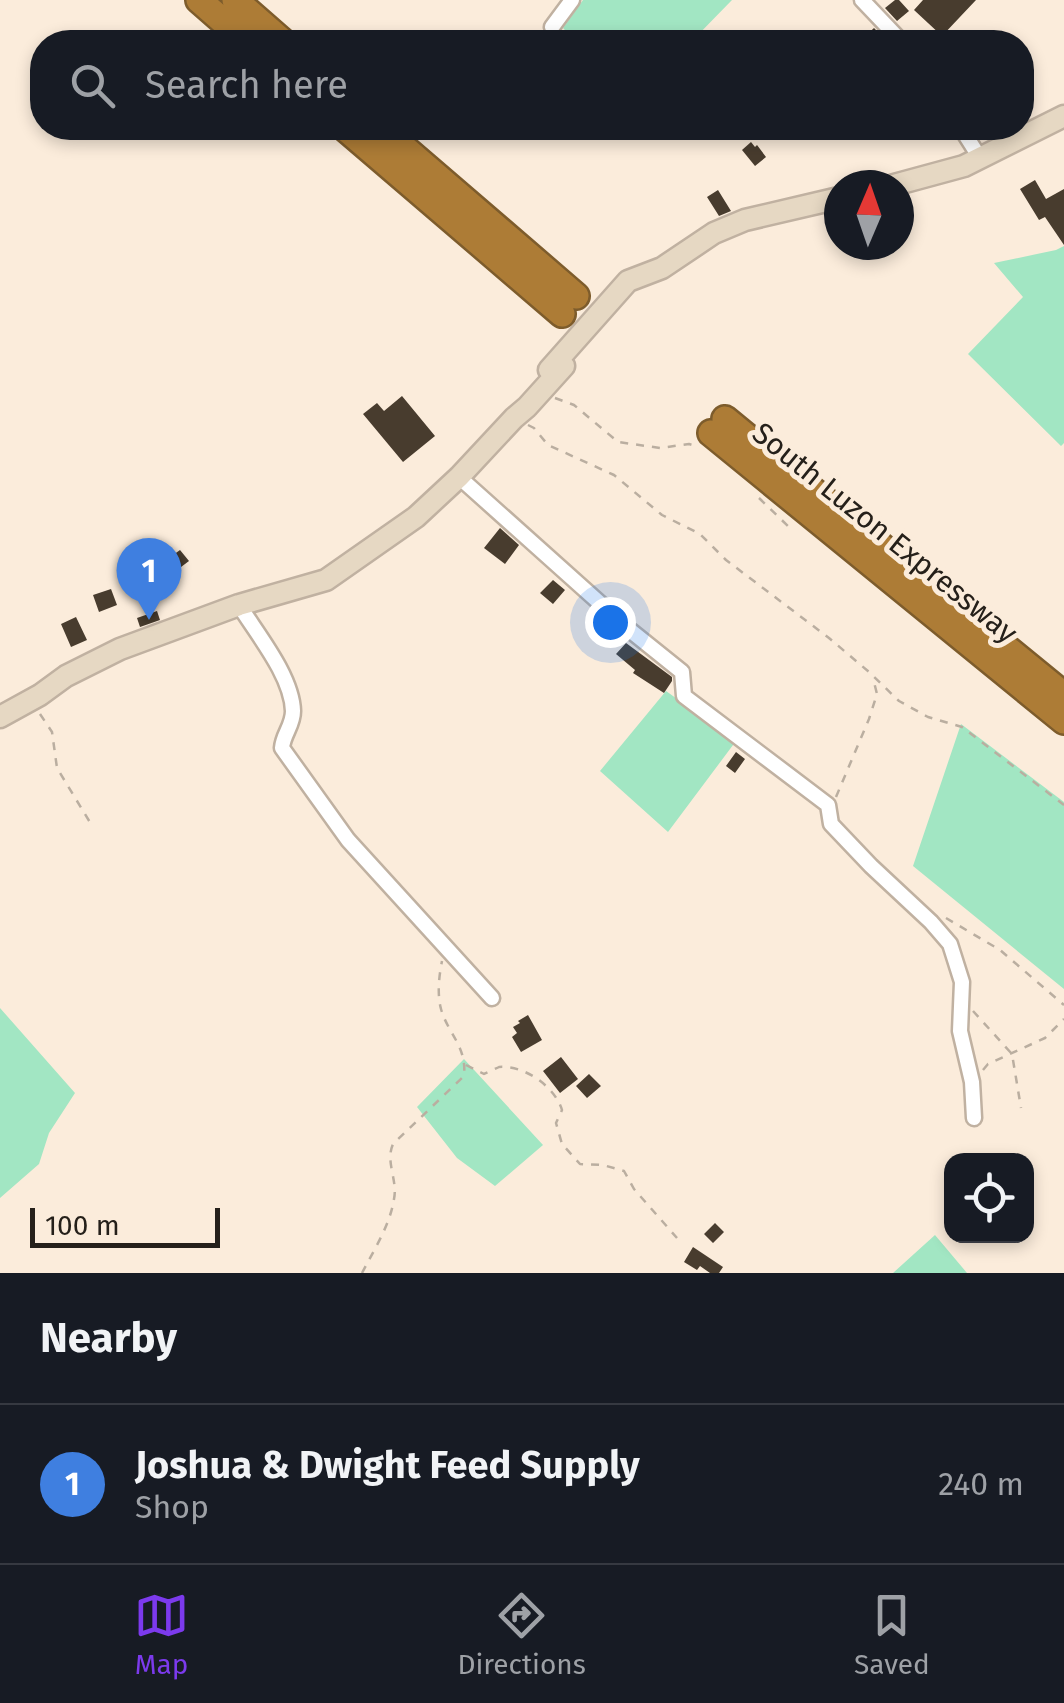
<!DOCTYPE html>
<style>
:root{--surface:#171b24;--page:#242831;--text:#f1f3f6;--muted:#9ea1a6;--line:#363941;--accent:#7c3aed}
body{margin:0;font-family:"Fira Sans",sans-serif;background:var(--page);color:var(--text)}
.controls{position:absolute;right:30px;bottom:30px;display:grid;overflow:hidden;border-radius:20px;box-shadow:0 5px 15px #0003}
.controls button{width:90px;height:90px;display:grid;place-items:center;padding:0;border:0;border-bottom:2px solid var(--line);background:var(--surface);color:var(--text);font:50px sans-serif}
.compass{position:absolute;left:824px;top:170px;width:90px;height:90px;border-radius:50%;background:var(--surface);box-shadow:0 5px 15px #0003;rotate:2deg}
.scale{position:absolute;left:30px;bottom:25px;width:190px;box-sizing:border-box;padding-left:10px;border:5px solid #25201a;border-top:0;font-size:28px;line-height:35px;white-space:nowrap;color:#25201a;-webkit-text-stroke:8px #fbecdb;paint-order:stroke}
.you{position:absolute;left:610px;top:622px;width:35px;height:35px;margin:-25px;border:8px solid #fff;border-radius:50%;background:#1a73e8;box-shadow:0 0 0 15px #1a73e833}
.badge{display:grid;place-items:center;width:65px;height:65px;border-radius:50%;background:var(--accent);color:#fff;font-size:32px;font-weight:700}
.pin{position:absolute;translate:-50% -82px;filter:drop-shadow(0 2px 5px #0008)}
.pin::after{content:'';position:absolute;top:52px;width:35px;height:30px;background:inherit;clip-path:polygon(0 0,100% 0,50% 100%)}
.list{margin:0;padding:0;list-style:none}
h2{display:flex;justify-content:space-between;align-items:center;height:130px;margin:0;padding:0 40px;font-size:42px}
h2 small{font-size:32px;font-weight:400;color:var(--muted)}
.list li{display:grid;grid-template-columns:65px 1fr auto;gap:30px;align-items:center;box-sizing:border-box;height:160px;padding:0 40px;border-top:2px solid var(--line)}
.list b{display:block;font-size:38px;white-space:nowrap}
.list p{margin:0;font-size:32px;white-space:nowrap;color:var(--muted)}
.list em{font-size:32px;font-style:normal;color:var(--muted)}
.icon{flex:none;width:55px;height:55px;fill:none;stroke:currentColor;stroke-width:2;stroke-linecap:round;stroke-linejoin:round}
.map{position:relative;flex:none;width:1064px;height:1273px;overflow:hidden}
.search{position:absolute;background:var(--surface);box-shadow:0 5px 15px #0003;left:30px;right:30px;top:30px;height:110px;display:flex;align-items:center;gap:25px;box-sizing:border-box;padding:0 35px;border-radius:40px;color:var(--muted);font-size:38px}
.sheet{height:290px;background:var(--surface)}
nav{display:flex;justify-content:space-around;align-items:center;box-sizing:border-box;height:140px;border-top:2px solid var(--line);background:var(--surface);font-size:28px;color:var(--muted)}
nav a{display:grid;justify-items:center;gap:5px}
nav .on{color:var(--accent)}
.map>svg:first-child{display:block}
.green{fill:#a2e6c3}
.building{fill:#483c2e}
.lines{fill:none;stroke-linecap:round;stroke-linejoin:round}
.street-casing{stroke:#c0b1a1;stroke-width:19}
.secondary-casing{stroke:#c0b1a1;stroke-width:25}
.highway-casing{stroke:#7d5c2c;stroke-width:30}
.path{stroke:#baaea0;stroke-width:2.5;stroke-dasharray:8 8;stroke-linecap:butt}
.street{stroke:#fff;stroke-width:14}
.secondary{stroke:#e6d8c3;stroke-width:20}
.highway{stroke:#ad7c36;stroke-width:25}
.labels{text-anchor:middle;stroke-width:10;stroke-linejoin:round;paint-order:stroke}
.street-label{font-size:30px;fill:#25201a;stroke:#fbecdb}
</style>
<div class="map">
<svg width="1064" height="1273" viewBox="0 0 1064 1273">
<rect width="100%" height="100%" fill="#fbecdb"/>
<path class="green" d="M583 0H732L691 42H576L563 28Z
M1064 246V443L1061 446 968 354 1023 297 994 263 1056 250Z
M666 691 736 741 668 832 600 771Z
M961 724 1064 802V989L913 866Z
M0 1008 75 1093 49 1133 39 1164 0 1198Z
M464 1059 543 1145 495 1186 457 1158 417 1107Z
M935 1235 967 1273H893Z"/>
<path class="building" d="M895 0H899L909 11 897 21 885 8Z
M923 0H976L942 36 914 10Z
M874 28 888 42H859Z
M751 142 755 147 757 145 766 157 755 166 742 150Z
M1035 180 1046 199 1064 189V245L1045 217 1039 220 1020 189Z
M718 190 731 211 719 216 707 197Z
M402 396 435 436 403 462 363 414 377 403 384 411Z
M500 528 519 545 505 564 484 548Z
M180 550 189 561 177 570 169 558Z
M553 580 565 590 553 604 540 593Z
M111 589 117 605 99 612 93 595Z
M157 611 160 620 140 627 137 618Z
M76 617 87 640 71 647 61 624Z
M626 643 672 677V681L664 693 633 673 635 670 616 654Z
M736 752 745 759 735 773 726 766Z
M528 1015 542 1040 521 1052 512 1037 517 1033 513 1027 520 1023 518 1021Z
M561 1057 578 1079 560 1093 543 1071Z
M589 1074 601 1086 587 1098 576 1086Z
M715 1223 724 1232 713 1243 704 1234Z
M693 1247 723 1267 719 1273H710L700 1266 697 1270 684 1262Z"/>
<g class="lines">
<defs>
<path id="street" d="M862 0 902 42
M552 27 572 0
M961 128 980 158
M459 477 631 631 682 672 684 696 828 805 831 824 871 866 931 922 950 944 962 982 960 1031 972 1082 974 1118
M239 605C257 634 292 676 293 711 293 726 283 734 282 748L348 840 492 998"/>
<path id="secondary" d="M894 185 964 166 1064 116
M549 370 628 281 662 268 714 233 745 220 839 198
M0 717 40 695 66 676 120 649 239 605 326 580 416 517 459 477 514 418 527 407 564 366"/>
<path id="highway" d="M199 0 247 42
M235 0 283 42
M345 128 562 314
M381 128 576 296
M725 419 1064 695
M711 433 1064 721"/>
</defs>
<use href="#street" class="street-casing"/>
<use href="#secondary" class="secondary-casing"/>
<use href="#highway" class="highway-casing"/>
<path class="path" d="M555 398 574 405 618 442 660 448 689 444 696 446
M528 425 534 428 548 445 614 475 662 515 700 534 726 560 829 638 869 672 899 701 928 717 962 727 1064 805
M759 498 789 527
M40 714 52 732 57 768 91 824
M836 797 869 719 877 694 873 678
M946 918 1000 950 1064 1005
M973 1011 1012 1054 1021 1108
M466 1065 484 1074C486 1073 497 1068 499 1067 525 1065 555 1087 562 1110L556 1123 562 1144 580 1164 603 1165 624 1171 634 1189 677 1238
M983 1070 988 1064 1045 1038 1064 1019
M362 1273C374 1250 390 1225 394 1199 398 1180 385 1162 393 1144L464 1076C467 1046 448 1034 441 1009 437 994 439 976 442 961"/>
<use href="#street" class="street"/>
<use href="#secondary" class="secondary"/>
<use href="#highway" class="highway"/>
</g>
<g class="labels">
<g class="street-label">
<text transform="translate(885 533) rotate(39)" y="10">South Luzon Expressway</text>
</g>
</g>
</svg>
<div class="controls">
<button><svg class="icon" aria-label="locate" viewBox="0 0 24 24"><circle cx="12" cy="12" r="6"/><path d="M12 2v4M12 18v4M2 12h4M18 12h4"/></svg></button>
</div>
<svg class="compass" viewBox="-18 -18 36 36"><path d="M0-13l5 13h-10z" fill="#e53935"/><path d="M0 13l5-13h-10z" fill="#9ea1a6"/></svg>
<div class="scale">100 m</div>
<div class="you"></div>
<div class="pin badge" style="left:149px;top:620px;background:#3f7fe0">1</div>
<div class="search"><svg class="icon" aria-label="search" viewBox="0 0 24 24"><circle cx="10" cy="10" r="6"/><path d="M15 15l6 6"/></svg>Search here</div>
</div>
<section class="sheet">
<h2>Nearby<small></small></h2>
<ul class="list">
<li><span class="badge" style="background:#3f7fe0">1</span><div><b>Joshua &amp; Dwight Feed Supply</b><p>Shop</p></div><em>240 m</em></li>
</ul>
</section>
<nav>
<a class="on"><svg class="icon" aria-label="map" viewBox="0 0 24 24"><path d="M3 6l6-2 6 2 6-2v14l-6 2-6-2-6 2zM9 4v14M15 6v14"/></svg>Map</a>
<a><svg class="icon" aria-label="directions" viewBox="0 0 24 24"><path d="M12 3l9 9-9 9-9-9zM9 14v-3h6M13 9l2 2-2 2"/></svg>Directions</a>
<a><svg class="icon" aria-label="saved" viewBox="0 0 24 24"><path d="M7 4h10v16l-5-4-5 4z"/></svg>Saved</a>
</nav>
